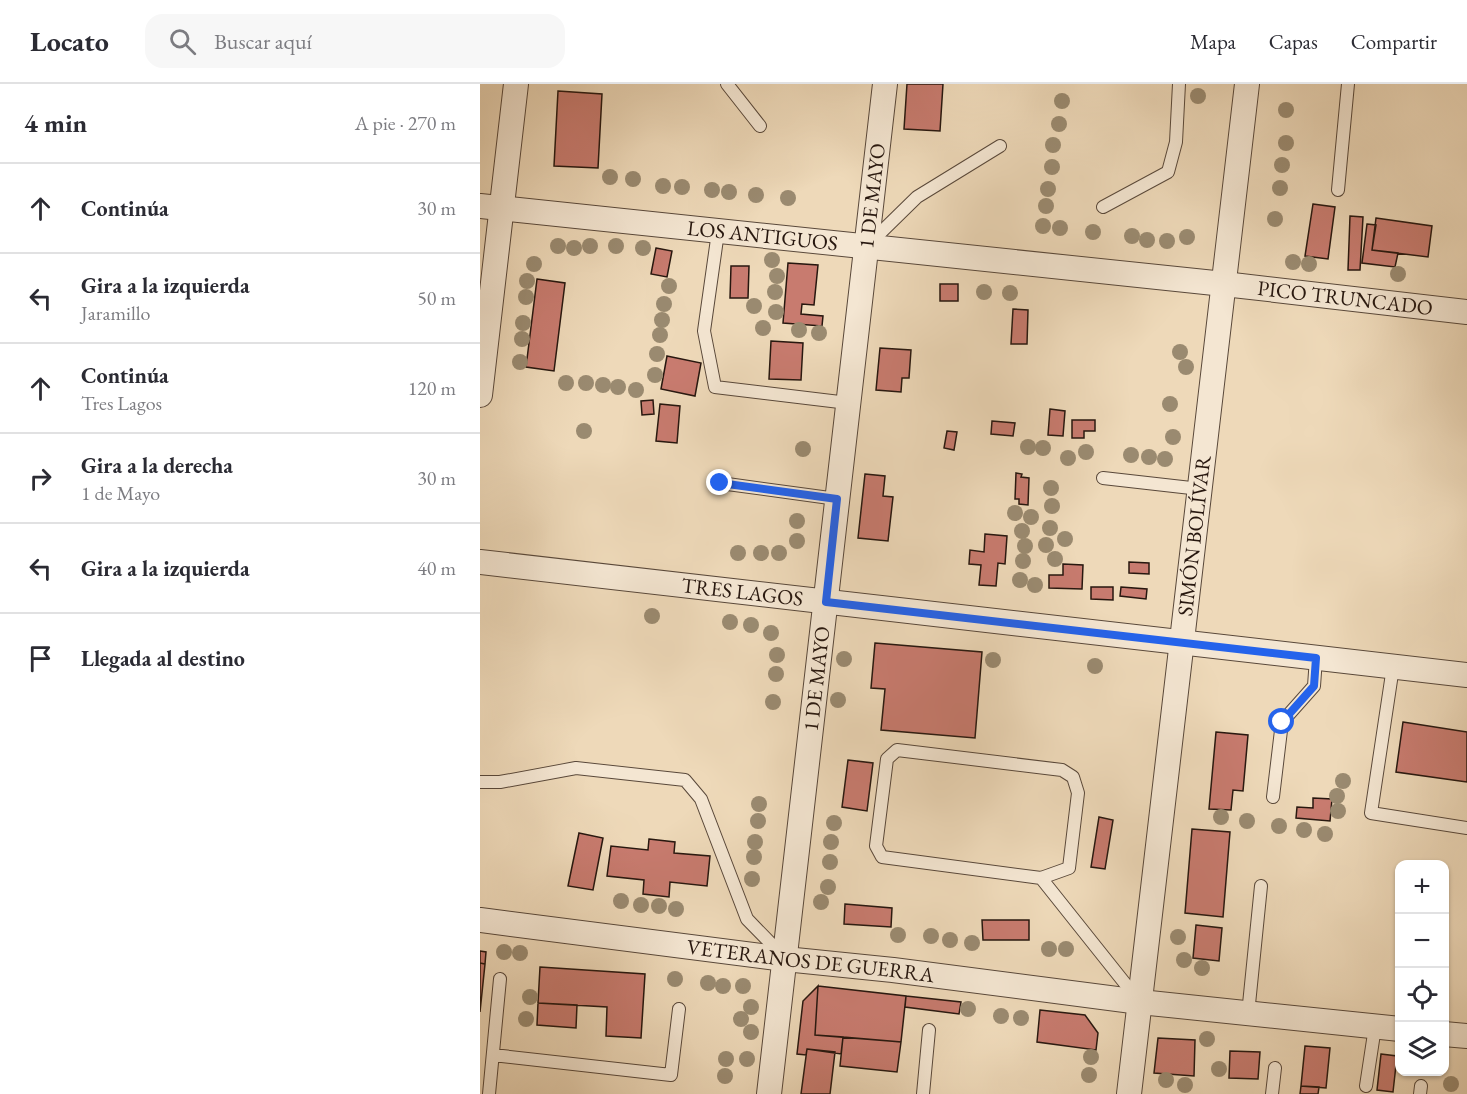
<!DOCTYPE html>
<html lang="es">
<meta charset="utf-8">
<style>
:root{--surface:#fff;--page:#f7f7f7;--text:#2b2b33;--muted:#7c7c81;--line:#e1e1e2}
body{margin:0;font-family:"EB Garamond",serif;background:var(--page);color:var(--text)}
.controls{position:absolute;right:18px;bottom:18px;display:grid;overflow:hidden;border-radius:12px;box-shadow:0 2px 4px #0004}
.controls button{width:54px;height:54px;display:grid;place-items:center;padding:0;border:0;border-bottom:2px solid var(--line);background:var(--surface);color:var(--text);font:30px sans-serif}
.stop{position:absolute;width:18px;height:18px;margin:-14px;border:4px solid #2563eb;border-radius:50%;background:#fff}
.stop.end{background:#2563eb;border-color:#fff;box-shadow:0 2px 6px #0008}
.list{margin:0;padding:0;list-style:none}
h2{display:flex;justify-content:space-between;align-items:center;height:78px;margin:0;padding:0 24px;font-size:26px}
h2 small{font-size:20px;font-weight:400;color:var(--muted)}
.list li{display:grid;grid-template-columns:39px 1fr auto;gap:18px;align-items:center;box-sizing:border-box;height:90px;padding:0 24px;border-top:2px solid var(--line)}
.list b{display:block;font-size:22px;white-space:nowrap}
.list p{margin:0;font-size:20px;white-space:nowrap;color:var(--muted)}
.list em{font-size:20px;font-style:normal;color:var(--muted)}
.icon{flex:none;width:33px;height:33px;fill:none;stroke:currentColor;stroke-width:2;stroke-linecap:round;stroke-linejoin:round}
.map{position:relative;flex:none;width:987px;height:1010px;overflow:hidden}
header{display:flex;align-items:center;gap:36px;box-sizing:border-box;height:84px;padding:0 30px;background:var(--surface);border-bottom:2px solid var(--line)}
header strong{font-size:28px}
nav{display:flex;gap:33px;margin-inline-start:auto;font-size:21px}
.search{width:420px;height:54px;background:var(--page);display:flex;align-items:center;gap:15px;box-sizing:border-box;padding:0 21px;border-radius:18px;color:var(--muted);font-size:22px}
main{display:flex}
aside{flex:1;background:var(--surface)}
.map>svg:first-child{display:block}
.building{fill:#c87b6f;stroke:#27170f;stroke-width:1.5}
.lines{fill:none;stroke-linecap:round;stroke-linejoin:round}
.service-casing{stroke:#59483a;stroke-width:14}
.minor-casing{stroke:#59483a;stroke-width:26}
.service{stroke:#f4e6d2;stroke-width:12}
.minor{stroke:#f4e6d2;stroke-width:24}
.tree{fill:#9a8a70}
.route{stroke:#2563eb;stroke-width:8}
.labels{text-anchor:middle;stroke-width:5;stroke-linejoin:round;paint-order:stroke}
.street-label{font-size:21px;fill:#27170f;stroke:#f4e6d2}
</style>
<header>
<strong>Locato</strong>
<div class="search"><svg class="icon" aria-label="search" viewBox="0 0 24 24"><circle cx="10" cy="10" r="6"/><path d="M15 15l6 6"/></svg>Buscar aquí</div>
<nav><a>Mapa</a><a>Capas</a><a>Compartir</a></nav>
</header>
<main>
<aside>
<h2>4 min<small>A pie · 270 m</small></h2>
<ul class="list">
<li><svg class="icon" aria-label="ahead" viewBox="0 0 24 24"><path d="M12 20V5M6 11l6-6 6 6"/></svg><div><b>Continúa</b></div><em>30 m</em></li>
<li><svg class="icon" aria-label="left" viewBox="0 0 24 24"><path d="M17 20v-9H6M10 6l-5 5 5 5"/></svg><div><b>Gira a la izquierda</b><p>Jaramillo</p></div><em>50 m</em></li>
<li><svg class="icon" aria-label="ahead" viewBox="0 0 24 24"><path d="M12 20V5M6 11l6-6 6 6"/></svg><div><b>Continúa</b><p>Tres Lagos</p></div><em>120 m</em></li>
<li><svg class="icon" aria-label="right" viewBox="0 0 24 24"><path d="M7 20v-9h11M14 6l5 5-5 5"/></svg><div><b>Gira a la derecha</b><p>1 de Mayo</p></div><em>30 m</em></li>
<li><svg class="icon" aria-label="left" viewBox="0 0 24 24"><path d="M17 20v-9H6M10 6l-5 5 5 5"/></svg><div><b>Gira a la izquierda</b></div><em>40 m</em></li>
<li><svg class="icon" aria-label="arrive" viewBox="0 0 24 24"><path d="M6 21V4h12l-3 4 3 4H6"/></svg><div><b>Llegada al destino</b></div></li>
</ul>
</aside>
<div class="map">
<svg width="987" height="1010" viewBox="0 0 987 1010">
<rect width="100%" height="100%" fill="#eed9b9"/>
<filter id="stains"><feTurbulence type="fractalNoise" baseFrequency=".00333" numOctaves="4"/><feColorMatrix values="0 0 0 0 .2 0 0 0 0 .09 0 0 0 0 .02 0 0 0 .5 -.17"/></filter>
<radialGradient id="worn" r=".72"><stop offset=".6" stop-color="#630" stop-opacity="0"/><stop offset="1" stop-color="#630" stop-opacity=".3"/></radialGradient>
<path class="building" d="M427 0H463L460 47 424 45Z
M78 7 122 10 118 84 74 82Z
M833 120 855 123 848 175 825 172Z
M870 132 883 133 880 186H868Z
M896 134 952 142 948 173 892 166Z
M887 140 896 141 892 166 918 169 915 183 882 179Z
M176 164 192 167 187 193 171 190Z
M308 179 338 181 334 221 322 220 321 230 343 232 342 242 303 239Z
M251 182H269L268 214H250Z
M57 195 85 199 74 287 46 283Z
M460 200H478V217H460Z
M533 225 548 226 547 260H531Z
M291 257 323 259 321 296 289 295Z
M400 264 431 266 429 294H422L421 308 396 306Z
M187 272 221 279 215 312 181 305Z
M173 316 174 330 162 331 161 317Z
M180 320 200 322 197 359 176 357Z
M570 325 585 327 583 352 568 351Z
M592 336H615V347H604V354H592Z
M512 337 535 339 533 352 511 350Z
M467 347 477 348 474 366 464 364Z
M536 389 542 390 541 393 549 394 548 421 539 420V415H535Z
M385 390 405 392 403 412 413 413 408 457 378 454Z
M505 450 527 452 525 480 518 479 516 502 499 501 501 481 489 480 490 466 504 468Z
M649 478 669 479V490L649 489Z
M583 480 603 481 602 505 569 504V491H583Z
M611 503H633V516L611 515Z
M641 503 667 505 666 515 640 512Z
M395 559 502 568 495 654 401 646 405 605 391 604Z
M923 638 987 648V698L916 688Z
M736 648 768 651 763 707 753 706 751 726 729 725Z
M368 676 393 679 387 727 362 723Z
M833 714 852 715 850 737 816 734 817 723 833 724Z
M619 733 633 736 625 785 611 783Z
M712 745 750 748 743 833 705 829Z
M99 749 123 754 113 806 88 802Z
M169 755 195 758 194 769 230 772 227 802 190 798 189 813 163 810 164 796 127 792 131 762 168 766Z
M365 820 412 824 411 843 364 840Z
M502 836H549V856H503Z
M716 841 742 844 739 877 713 874Z
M0 867 6 868 5 880 0 879Z
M0 879 5 880 0 928Z
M60 883 165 890 161 954 126 952 127 923 58 919Z
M338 902 426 912 421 958 335 951Z
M338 902 335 951 363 953 361 970 327 965 326 971 317 970 323 917Z
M426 912 481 918 479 930 425 923Z
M58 919 97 921 96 944 57 941Z
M560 926 605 931 618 949 616 966 557 958Z
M363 953 421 958 417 988 360 982Z
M678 954 715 956 714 992 674 989Z
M825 962 850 964 846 1004 821 1002Z
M327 965 355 968 350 1010H321Z
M750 967 780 968 778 995 749 994Z
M901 970 917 972 913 1008 897 1006Z
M821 1002 839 1003 838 1010H820Z"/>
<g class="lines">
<defs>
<path id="service" d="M247 0 280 42
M858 106 868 0
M623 123 688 88 696 58 699 0
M238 148 224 247 235 303 368 319
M389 160 437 113 520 62
M623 394 720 405
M240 399 357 415
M913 583 891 729 987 744
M0 698H20L96 684 205 696 221 715 267 835 302 871
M793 713 802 638 834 602 836 574
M561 794 589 784 598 709 593 693 582 686 417 666 407 675 396 762 402 773 561 794 659 917
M768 930 781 802
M13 971 191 991 199 925
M886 1002 895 943
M9 1010 20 895
M443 1010 449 946
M792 1010 795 984
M940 1010 941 1002"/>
<g id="minor">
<path id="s1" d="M0 122 744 200 987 228"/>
<path d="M0 311 36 0"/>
<path id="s2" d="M0 478 987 591"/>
<path id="s3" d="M0 836 305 875 413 886 660 918 920 945"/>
<path d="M964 950 987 952"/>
<path id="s4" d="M289 1010 405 0"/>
<path id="s5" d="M649 1010 767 0"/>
</g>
</defs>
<use href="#service" class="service-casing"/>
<use href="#minor" class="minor-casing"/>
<use href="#service" class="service"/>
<use href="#minor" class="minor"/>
</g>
<g class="tree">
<circle cx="718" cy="12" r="8"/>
<circle cx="582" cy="17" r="8"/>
<circle cx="806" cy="26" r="8"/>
<circle cx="579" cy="40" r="8"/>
<circle cx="806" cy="59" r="8"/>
<circle cx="573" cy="61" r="8"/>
<circle cx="802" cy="81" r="8"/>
<circle cx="572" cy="83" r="8"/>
<circle cx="130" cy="93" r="8"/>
<circle cx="153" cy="95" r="8"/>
<circle cx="183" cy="102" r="8"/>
<circle cx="202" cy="103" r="8"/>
<circle cx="800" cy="104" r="8"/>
<circle cx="568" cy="105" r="8"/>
<circle cx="232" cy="106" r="8"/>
<circle cx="249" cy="108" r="8"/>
<circle cx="276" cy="111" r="8"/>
<circle cx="308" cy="114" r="8"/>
<circle cx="566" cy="122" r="8"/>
<circle cx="795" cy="135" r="8"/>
<circle cx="563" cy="142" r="8"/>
<circle cx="580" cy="144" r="8"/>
<circle cx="613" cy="148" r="8"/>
<circle cx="652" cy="152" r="8"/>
<circle cx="707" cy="153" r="8"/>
<circle cx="667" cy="156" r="8"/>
<circle cx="687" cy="157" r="8"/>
<circle cx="78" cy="162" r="8"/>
<circle cx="110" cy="162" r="8"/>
<circle cx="136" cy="162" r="8"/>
<circle cx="94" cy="164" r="8"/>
<circle cx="163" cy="164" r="8"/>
<circle cx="292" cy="176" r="8"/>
<circle cx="813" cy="178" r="8"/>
<circle cx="54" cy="180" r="8"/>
<circle cx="829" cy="180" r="8"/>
<circle cx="918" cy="190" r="8"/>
<circle cx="297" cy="192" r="8"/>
<circle cx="47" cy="197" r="8"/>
<circle cx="189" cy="202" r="8"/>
<circle cx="295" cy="208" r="8"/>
<circle cx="504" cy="208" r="8"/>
<circle cx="530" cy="209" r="8"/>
<circle cx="46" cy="213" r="8"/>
<circle cx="184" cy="220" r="8"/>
<circle cx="274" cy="222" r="8"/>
<circle cx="296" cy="228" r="8"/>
<circle cx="182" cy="236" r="8"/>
<circle cx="43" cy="239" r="8"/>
<circle cx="283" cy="244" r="8"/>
<circle cx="319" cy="246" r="8"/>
<circle cx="339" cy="249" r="8"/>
<circle cx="180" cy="251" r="8"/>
<circle cx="42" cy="255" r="8"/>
<circle cx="700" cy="268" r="8"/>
<circle cx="177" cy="270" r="8"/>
<circle cx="40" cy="278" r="8"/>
<circle cx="706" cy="283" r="8"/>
<circle cx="175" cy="291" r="8"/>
<circle cx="86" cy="299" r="8"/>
<circle cx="106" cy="299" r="8"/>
<circle cx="123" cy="301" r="8"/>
<circle cx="138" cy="303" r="8"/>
<circle cx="156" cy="306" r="8"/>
<circle cx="690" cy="320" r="8"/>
<circle cx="104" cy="347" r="8"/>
<circle cx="693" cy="353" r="8"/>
<circle cx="548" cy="363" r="8"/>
<circle cx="563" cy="364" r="8"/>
<circle cx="323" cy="365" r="8"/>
<circle cx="606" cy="368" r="8"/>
<circle cx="651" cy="371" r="8"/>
<circle cx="669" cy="373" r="8"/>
<circle cx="588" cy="374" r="8"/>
<circle cx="685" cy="375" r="8"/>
<circle cx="571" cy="404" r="8"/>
<circle cx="572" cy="422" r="8"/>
<circle cx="535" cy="429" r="8"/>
<circle cx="551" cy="433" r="8"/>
<circle cx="317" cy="437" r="8"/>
<circle cx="570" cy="444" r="8"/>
<circle cx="542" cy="447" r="8"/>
<circle cx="585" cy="455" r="8"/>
<circle cx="317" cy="457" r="8"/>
<circle cx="566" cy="461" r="8"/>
<circle cx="545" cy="462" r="8"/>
<circle cx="258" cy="469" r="8"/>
<circle cx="281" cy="469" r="8"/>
<circle cx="299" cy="469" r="8"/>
<circle cx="575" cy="475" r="8"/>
<circle cx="543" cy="477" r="8"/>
<circle cx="540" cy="496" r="8"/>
<circle cx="555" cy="501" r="8"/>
<circle cx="172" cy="532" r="8"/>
<circle cx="250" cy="538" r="8"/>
<circle cx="271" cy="541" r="8"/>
<circle cx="291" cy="549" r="8"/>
<circle cx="297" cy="571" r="8"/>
<circle cx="364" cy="575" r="8"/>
<circle cx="513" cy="576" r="8"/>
<circle cx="615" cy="582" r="8"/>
<circle cx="296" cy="590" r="8"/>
<circle cx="358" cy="616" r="8"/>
<circle cx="293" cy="618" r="8"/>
<circle cx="863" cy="697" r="8"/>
<circle cx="857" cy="712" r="8"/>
<circle cx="279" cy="720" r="8"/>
<circle cx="858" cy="727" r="8"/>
<circle cx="741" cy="733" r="8"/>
<circle cx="278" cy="737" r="8"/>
<circle cx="767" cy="737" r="8"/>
<circle cx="354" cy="739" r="8"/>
<circle cx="799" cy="742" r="8"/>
<circle cx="824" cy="746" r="8"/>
<circle cx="845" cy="750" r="8"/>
<circle cx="275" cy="758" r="8"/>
<circle cx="351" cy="758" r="8"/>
<circle cx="274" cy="773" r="8"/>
<circle cx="350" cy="778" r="8"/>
<circle cx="272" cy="795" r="8"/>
<circle cx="348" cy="803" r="8"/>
<circle cx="141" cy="817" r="8"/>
<circle cx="341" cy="818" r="8"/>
<circle cx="161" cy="821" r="8"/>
<circle cx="179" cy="822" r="8"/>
<circle cx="196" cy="825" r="8"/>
<circle cx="418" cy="851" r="8"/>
<circle cx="451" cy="852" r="8"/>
<circle cx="698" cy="853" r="8"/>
<circle cx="470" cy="856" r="8"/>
<circle cx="492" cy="859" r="8"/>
<circle cx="569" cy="865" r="8"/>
<circle cx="586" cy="865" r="8"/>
<circle cx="24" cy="868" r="8"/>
<circle cx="40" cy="869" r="8"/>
<circle cx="704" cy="876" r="8"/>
<circle cx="722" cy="884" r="8"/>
<circle cx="195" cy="895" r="8"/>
<circle cx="228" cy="899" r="8"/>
<circle cx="243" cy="902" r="8"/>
<circle cx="263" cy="902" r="8"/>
<circle cx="50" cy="913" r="8"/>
<circle cx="271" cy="923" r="8"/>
<circle cx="488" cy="925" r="8"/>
<circle cx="521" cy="932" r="8"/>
<circle cx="541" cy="934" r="8"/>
<circle cx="46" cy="935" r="8"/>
<circle cx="261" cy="935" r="8"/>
<circle cx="271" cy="948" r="8"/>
<circle cx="727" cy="955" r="8"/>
<circle cx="611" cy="973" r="8"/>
<circle cx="246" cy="975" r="8"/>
<circle cx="267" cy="975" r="8"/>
<circle cx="739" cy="985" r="8"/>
<circle cx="609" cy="991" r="8"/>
<circle cx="245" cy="992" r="8"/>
<circle cx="686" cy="996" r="8"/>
<circle cx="971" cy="1000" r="8"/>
<circle cx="705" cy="1001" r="8"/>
</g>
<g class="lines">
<path class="route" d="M240 399 357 415 346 518 836 574 834 602 802 638"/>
</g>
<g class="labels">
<g class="street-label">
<text dy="7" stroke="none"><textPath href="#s4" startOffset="904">1 DE MAYO</textPath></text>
<text dy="7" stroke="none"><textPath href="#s1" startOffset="284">LOS ANTIGUOS</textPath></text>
<text dy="7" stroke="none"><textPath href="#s1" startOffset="870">PICO TRUNCADO</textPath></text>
<text dy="7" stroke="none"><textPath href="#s5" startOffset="562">SIMÓN BOLÍVAR</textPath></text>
<text dy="7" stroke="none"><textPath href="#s2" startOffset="264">TRES LAGOS</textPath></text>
<text dy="7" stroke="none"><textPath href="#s4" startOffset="418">1 DE MAYO</textPath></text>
<text dy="7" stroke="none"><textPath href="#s3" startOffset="333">VETERANOS DE GUERRA</textPath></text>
</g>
</g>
<rect width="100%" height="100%" filter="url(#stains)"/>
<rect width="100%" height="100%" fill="url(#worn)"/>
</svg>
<div class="controls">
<button>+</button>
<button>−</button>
<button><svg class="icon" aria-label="locate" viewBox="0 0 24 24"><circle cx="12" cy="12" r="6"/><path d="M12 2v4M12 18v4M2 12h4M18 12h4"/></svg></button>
<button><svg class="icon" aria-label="layers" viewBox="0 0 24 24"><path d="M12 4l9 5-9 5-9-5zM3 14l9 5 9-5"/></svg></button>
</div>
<div class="stop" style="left:802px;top:638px"></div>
<div class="stop end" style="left:240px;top:399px"></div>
</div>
</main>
